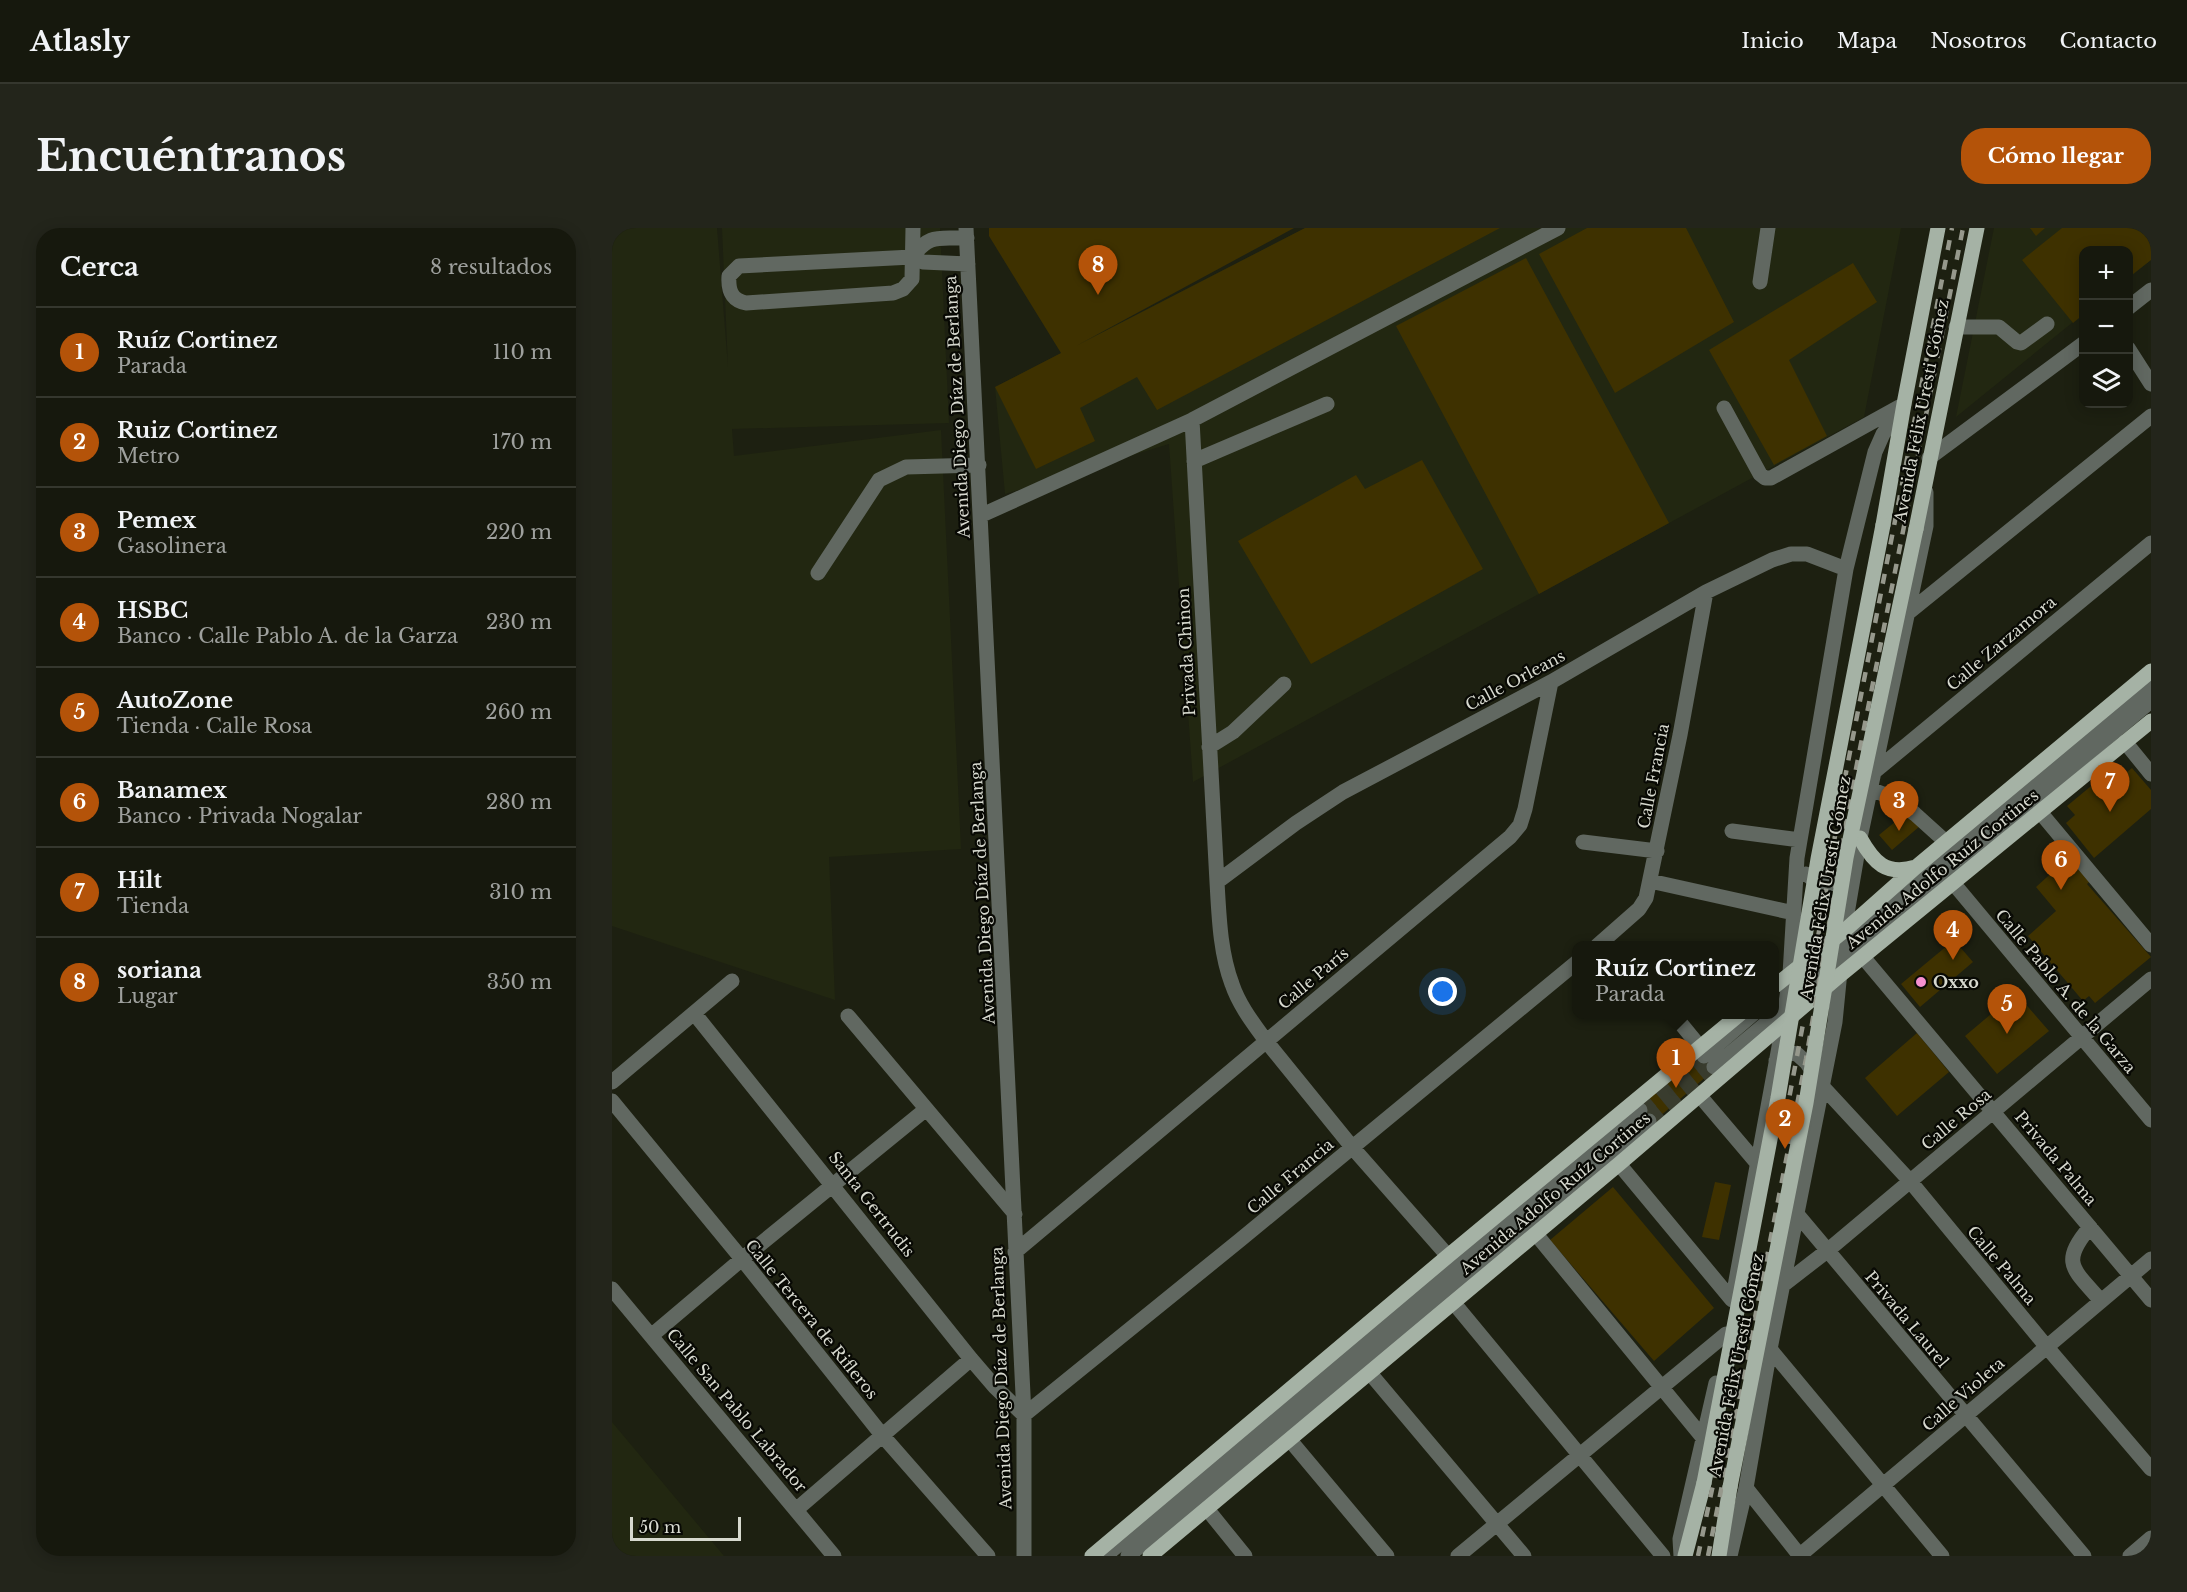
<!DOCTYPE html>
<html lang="es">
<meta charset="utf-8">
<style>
:root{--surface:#16180d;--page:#23251b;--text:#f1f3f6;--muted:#9ea09d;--line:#35372e;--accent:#b45309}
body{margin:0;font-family:"Libre Baskerville",serif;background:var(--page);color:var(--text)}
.controls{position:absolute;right:18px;top:18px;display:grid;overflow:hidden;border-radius:12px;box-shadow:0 3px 15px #0003}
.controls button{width:54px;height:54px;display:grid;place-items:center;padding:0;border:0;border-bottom:2px solid var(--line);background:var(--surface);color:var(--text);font:30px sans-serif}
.scale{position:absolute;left:18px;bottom:15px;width:111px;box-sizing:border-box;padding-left:6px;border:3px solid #d7d9cf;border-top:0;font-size:16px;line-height:21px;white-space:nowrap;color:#d7d9cf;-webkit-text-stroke:4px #080904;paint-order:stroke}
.you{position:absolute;left:831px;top:764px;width:21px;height:21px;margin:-15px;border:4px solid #fff;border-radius:50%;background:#1a73e8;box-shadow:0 0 0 9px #1a73e833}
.badge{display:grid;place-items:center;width:39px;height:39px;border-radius:50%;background:var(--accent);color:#fff;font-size:20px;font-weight:700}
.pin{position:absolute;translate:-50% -50px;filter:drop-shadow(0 2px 3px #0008)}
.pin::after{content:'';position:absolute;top:32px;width:21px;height:18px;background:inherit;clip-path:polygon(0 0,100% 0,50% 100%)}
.popup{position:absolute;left:960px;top:713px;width:207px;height:78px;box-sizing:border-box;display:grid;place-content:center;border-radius:12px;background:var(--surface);filter:drop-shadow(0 2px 4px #0005);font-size:20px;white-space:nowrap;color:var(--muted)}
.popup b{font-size:22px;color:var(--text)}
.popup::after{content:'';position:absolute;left:50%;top:100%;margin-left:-12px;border:12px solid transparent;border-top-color:var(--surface)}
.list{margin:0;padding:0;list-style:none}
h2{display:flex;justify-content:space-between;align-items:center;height:78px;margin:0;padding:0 24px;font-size:26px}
h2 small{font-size:20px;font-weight:400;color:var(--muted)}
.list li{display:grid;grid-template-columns:39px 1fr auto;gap:18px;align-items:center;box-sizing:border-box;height:90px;padding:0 24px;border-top:2px solid var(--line)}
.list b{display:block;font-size:22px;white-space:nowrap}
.list p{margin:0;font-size:20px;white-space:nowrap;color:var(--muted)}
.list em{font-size:20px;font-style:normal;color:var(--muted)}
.icon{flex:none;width:33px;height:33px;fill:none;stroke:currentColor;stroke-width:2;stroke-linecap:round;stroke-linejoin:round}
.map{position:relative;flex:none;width:1539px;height:1328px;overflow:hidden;border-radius:24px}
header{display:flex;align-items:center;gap:36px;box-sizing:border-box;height:84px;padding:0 30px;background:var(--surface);border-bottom:2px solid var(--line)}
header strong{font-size:28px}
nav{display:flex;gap:33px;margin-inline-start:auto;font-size:21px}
.intro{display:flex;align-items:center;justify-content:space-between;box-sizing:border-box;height:144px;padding:0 36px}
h1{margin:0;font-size:42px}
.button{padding:15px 27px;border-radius:24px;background:var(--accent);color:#fff;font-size:21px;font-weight:700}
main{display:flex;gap:36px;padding:0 36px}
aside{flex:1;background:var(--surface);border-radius:24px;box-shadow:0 3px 15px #0003}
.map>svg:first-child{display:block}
.built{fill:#222711}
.building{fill:#3e3100}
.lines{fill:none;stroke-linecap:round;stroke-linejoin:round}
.minor-tunnel{stroke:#393c2e;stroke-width:15;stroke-dasharray:15 8;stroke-linecap:butt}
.minor{stroke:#616861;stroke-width:15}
.major{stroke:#a5b2a5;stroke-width:15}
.rail{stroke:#96988c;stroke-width:4.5;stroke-dasharray:10 10;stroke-linecap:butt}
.major-bridge{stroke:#a5b2a5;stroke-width:15}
.poi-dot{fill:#f690cf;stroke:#080904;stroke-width:2}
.labels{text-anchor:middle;stroke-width:4.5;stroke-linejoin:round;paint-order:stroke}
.street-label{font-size:16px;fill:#d7d9cf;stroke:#080904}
.poi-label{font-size:16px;font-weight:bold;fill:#d7d9cf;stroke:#080904;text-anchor:start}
</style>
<header>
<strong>Atlasly</strong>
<nav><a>Inicio</a><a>Mapa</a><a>Nosotros</a><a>Contacto</a></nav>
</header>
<div class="intro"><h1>Encuéntranos</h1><a class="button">Cómo llegar</a></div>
<main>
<aside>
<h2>Cerca<small>8 resultados</small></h2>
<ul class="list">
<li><span class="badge">1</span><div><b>Ruíz Cortinez</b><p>Parada</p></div><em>110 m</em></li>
<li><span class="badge">2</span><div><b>Ruiz Cortinez</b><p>Metro</p></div><em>170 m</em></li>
<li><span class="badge">3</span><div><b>Pemex</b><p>Gasolinera</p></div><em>220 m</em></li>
<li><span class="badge">4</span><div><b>HSBC</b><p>Banco · Calle Pablo A. de la Garza</p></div><em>230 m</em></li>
<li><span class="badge">5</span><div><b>AutoZone</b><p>Tienda · Calle Rosa</p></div><em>260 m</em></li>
<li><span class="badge">6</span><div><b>Banamex</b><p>Banco · Privada Nogalar</p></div><em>280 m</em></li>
<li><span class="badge">7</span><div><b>Hilt</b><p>Tienda</p></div><em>310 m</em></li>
<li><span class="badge">8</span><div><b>soriana</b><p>Lugar</p></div><em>350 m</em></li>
</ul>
</aside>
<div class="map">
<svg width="1539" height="1328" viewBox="0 0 1539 1328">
<rect width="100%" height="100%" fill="#1d2011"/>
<path class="built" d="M0 0H105L116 139 110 0H328L337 195 120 201 122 228 329 202 349 621 217 629 223 772 0 698Z
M693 0H1289L1252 189 581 554 557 216 393 266 383 159Z
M1382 0H1539V32L1517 50 1516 22H1472L1471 86 1344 189Z
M0 1194 112 1328H0Z"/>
<path class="building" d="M377 0H682L464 118 693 0H888L545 182 525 149 468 180 483 213 424 241 383 159 449 125 377 8Z
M975 0H1074L1122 94 1003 165 927 26Z
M1418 0H1433L1424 8Z
M1450 0H1539V32L1516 50V22H1472V86L1461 95 1410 32Z
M914 30 1057 295 927 366 784 98Z
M1241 35 1265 74 1177 132 1215 208 1162 237 1097 122Z
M810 232 871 341 699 436 626 313 744 247 753 261Z
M1502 539 1510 548 1520 540 1539 562V581L1482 630 1454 595 1463 587 1455 578Z
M1295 584 1308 598 1280 622 1267 607Z
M1457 629 1478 653 1475 656 1539 729 1483 775 1477 768 1471 773 1416 708 1444 683 1424 659Z
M1342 712 1361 734 1308 779 1289 756Z
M1404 765 1437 803 1385 846 1353 808Z
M1305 805 1337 844 1285 888 1253 850Z
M1090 825 1103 841 1039 896 1026 880Z
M1103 954 1119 957 1107 1012 1090 1009Z
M1001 959 1102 1080 1042 1133 938 1012Z"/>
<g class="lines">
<path class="minor-tunnel" d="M1028 882 1092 828
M1037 893 1102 839"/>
<path class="minor" d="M301 0 300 51 291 61 281 65 134 75C119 72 116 62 117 48L127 38 300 29 311 34 356 36
M354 0 412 1187V1328
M300 29C318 5 326 11 355 10
M1148 54 1156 0
M1516 80 1539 62
M1344 99H1387L1405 114 1409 115 1435 96
M1516 120 1539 156
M1112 180 1148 246 1153 250H1159L1287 179
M580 192 605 654C607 688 608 724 620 756 627 777 641 795 654 813L740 919 836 1028
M1317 230 1472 115
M582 233 715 176
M370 287 580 192 946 0
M206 345 267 252 294 239 367 237
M1296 385 1539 188
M1513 514 1539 546
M597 519 621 504 672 456
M1262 544 1539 315
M1258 561 1284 571 1303 586 1334 614
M1428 584 1539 717
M1120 603 1188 612
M971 614 1045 623
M1194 646C1208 658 1225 659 1240 648
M1038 653 1182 685
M605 654 684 595 731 564 939 454 1094 364 1160 332 1179 326H1195L1234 341
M1342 656 1539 892
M1237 708 1539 456
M985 718 1027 681 1034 670 1068 507 1094 364
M1251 729 1539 1072
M82 785 359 1131 383 1159 412 1187 628 1012 965 734
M1061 786 1088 819
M236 788 403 986
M1092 828 1141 786
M1164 833 1172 826 1178 825 1185 826 1195 835 1211 859 1298 953 1434 1118 1539 1241
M1102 839 1539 473
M0 854 120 753
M1088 868 1144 934
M0 873 130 1031 270 1207 376 1328
M1007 936 1120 1072
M1185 986 1472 1328
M1478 999C1447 1036 1462 1041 1489 1073
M923 1005 1092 1211
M403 1024 898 609 908 597 913 581 939 454
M1171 1057 1215 1023 1539 751
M1123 1058 1171 797 1178 746 1185 630 1234 341 1263 224 1271 206 1292 176
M0 1061 222 1328
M841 1074 1051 1328
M39 1108 130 1031 313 882
M1158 1121 1330 1328
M757 1144 912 1328
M677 1211 775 1328
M1134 1260 1188 1328
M185 1281 359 1131
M595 1281 633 1328
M493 1328 1028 882
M516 1328 1037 893
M846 1328 1114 1106
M1069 1328 1068 1311 1104 1155
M1118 1328 1134 1260 1158 1121 1223 794 1232 703 1248 610 1314 298V264
M1187 1328 1539 1031
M1518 1328 1539 1310"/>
<path class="major" d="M1271 297 1292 176 1326 0
M1304 301 1365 0
M1248 610C1262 635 1274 648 1304 639
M1163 758 1232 703 1304 639 1539 443
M480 1328 836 1028 1128 786
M538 1328 1007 936 1227 748 1539 493
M1073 1328 1092 1255
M1107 1328 1118 1259"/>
<path class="rail" d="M1196 769 1231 560 1340 0
M1174 887 1191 796
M1086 1328 1110 1214
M1096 1328 1194 831 1240 561 1351 0"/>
<path class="major-bridge" d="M1092 1255 1166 870 1206 631 1271 297
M1118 1259 1194 875 1234 630 1304 301"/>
</g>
<circle class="poi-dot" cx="1309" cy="754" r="6"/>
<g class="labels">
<g class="street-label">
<text transform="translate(345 179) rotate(-93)" y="6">Avenida Diego Díaz de Berlanga</text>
<text transform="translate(1309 183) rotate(-79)" y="6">Avenida Félix Uresti Gómez</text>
<text transform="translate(1389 415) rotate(-40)" y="6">Calle Zarzamora</text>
<text transform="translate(574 424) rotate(-93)" y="6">Privada Chinon</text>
<text transform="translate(903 452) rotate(-28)" y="6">Calle Orleans</text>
<text transform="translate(1041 548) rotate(-79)" y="6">Calle Francia</text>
<text transform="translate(1330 641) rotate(-39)" y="6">Avenida Adolfo Ruíz Cortines</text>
<text transform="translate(1213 660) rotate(-80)" y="6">Avenida Félix Uresti Gómez</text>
<text transform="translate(370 665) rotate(-93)" y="6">Avenida Diego Díaz de Berlanga</text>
<text transform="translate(701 750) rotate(-40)" y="6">Calle París</text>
<text transform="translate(1454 763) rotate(50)" y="6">Calle Pablo A. de la Garza</text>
<text transform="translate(1344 891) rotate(-40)" y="6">Calle Rosa</text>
<text transform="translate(1444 930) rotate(50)" y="6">Privada Palma</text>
<text transform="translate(678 948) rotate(-40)" y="6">Calle Francia</text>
<text transform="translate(943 965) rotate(-40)" y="6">Avenida Adolfo Ruíz Cortines</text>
<text transform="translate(260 976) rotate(52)" y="6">Santa Gertrudis</text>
<text transform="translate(1390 1037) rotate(50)" y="6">Calle Palma</text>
<text transform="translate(200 1091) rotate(51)" y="6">Calle Tercera de Rifleros</text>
<text transform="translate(1295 1091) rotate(50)" y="6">Privada Laurel</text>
<text transform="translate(1124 1137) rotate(-79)" y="6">Avenida Félix Uresti Gómez</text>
<text transform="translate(389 1150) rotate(-92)" y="6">Avenida Diego Díaz de Berlanga</text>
<text transform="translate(1351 1166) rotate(-41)" y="6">Calle Violeta</text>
<text transform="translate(125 1182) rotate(50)" y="6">Calle San Pablo Labrador</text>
</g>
<g class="poi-label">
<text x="1321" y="760">Oxxo</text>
</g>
</g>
</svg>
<div class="controls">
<button>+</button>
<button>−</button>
<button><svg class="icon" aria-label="layers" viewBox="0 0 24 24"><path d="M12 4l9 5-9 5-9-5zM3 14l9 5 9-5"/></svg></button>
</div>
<div class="scale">50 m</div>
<div class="you"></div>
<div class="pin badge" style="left:1064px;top:860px">1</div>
<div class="popup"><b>Ruíz Cortinez</b>Parada</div>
<div class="pin badge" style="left:1173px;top:921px">2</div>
<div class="pin badge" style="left:1287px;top:603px">3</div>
<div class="pin badge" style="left:1341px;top:732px">4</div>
<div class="pin badge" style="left:1395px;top:806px">5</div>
<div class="pin badge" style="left:1449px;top:662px">6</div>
<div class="pin badge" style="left:1498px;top:584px">7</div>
<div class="pin badge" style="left:486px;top:67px">8</div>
</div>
</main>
